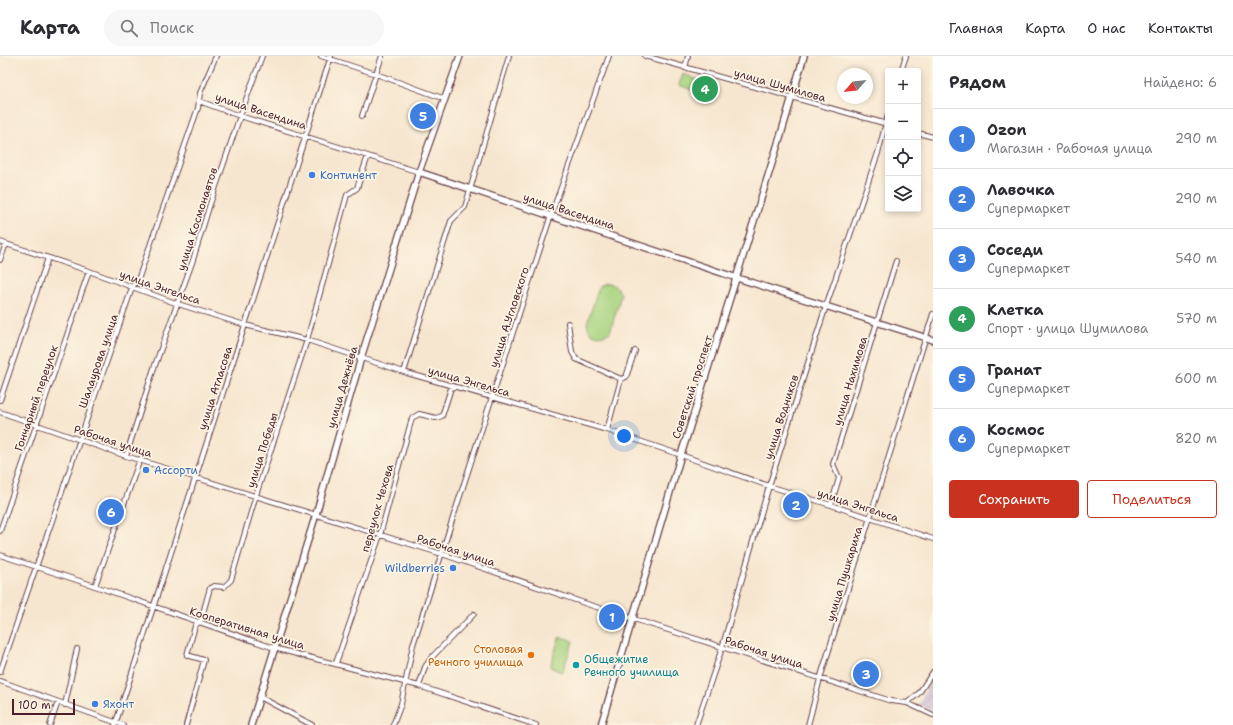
<!DOCTYPE html>
<html lang="ru">
<meta charset="utf-8">
<style>
:root{--surface:#fff;--page:#f7f7f7;--text:#2b2b33;--muted:#7c7c81;--line:#e1e1e2;--accent:#c8321e}
body{margin:0;font-family:"Shantell Sans",sans-serif;background:var(--page);color:var(--text)}
.controls{position:absolute;right:12px;top:12px;display:grid;overflow:hidden;border-radius:4px;box-shadow:0 2px 6px #0003}
.controls button{width:36px;height:36px;display:grid;place-items:center;padding:0;border:0;border-bottom:1px solid var(--line);background:var(--surface);color:var(--text);font:20px sans-serif}
.compass{position:absolute;left:837px;top:12px;width:36px;height:36px;border-radius:50%;background:var(--surface);box-shadow:0 2px 6px #0003;rotate:243deg}
.scale{position:absolute;left:12px;bottom:10px;width:63px;box-sizing:border-box;padding-left:4px;border:2px solid #4a1f2b;border-top:0;font-size:11px;line-height:14px;white-space:nowrap;color:#4a1f2b;-webkit-text-stroke:3px #fcf5e5;paint-order:stroke}
.you{position:absolute;left:624px;top:380px;width:14px;height:14px;margin:-10px;border:3px solid #fff;border-radius:50%;background:#1a73e8;box-shadow:0 0 0 6px #1a73e833}
.badge{display:grid;place-items:center;width:26px;height:26px;border-radius:50%;background:var(--accent);color:#fff;font-size:13px;font-weight:700}
.pin{position:absolute;translate:-50% -50%;border:2px solid #fff;box-shadow:0 1px 4px #0006}
.list{margin:0;padding:0;list-style:none}
h2{display:flex;justify-content:space-between;align-items:center;height:52px;margin:0;padding:0 16px;font-size:17px}
h2 small{font-size:13px;font-weight:400;color:var(--muted)}
.list li{display:grid;grid-template-columns:26px 1fr auto;gap:12px;align-items:center;box-sizing:border-box;height:60px;padding:0 16px;border-top:1px solid var(--line)}
.list b{display:block;font-size:15px;white-space:nowrap}
.list p{margin:0;font-size:13px;white-space:nowrap;color:var(--muted)}
.list em{font-size:13px;font-style:normal;color:var(--muted)}
.actions{display:flex;gap:8px;padding:12px 16px}
.actions a{flex:1;padding:9px 0;border:1px solid var(--accent);border-radius:4px;text-align:center;font-size:14px;color:var(--accent)}
.actions .main{background:var(--accent);color:#fff}
.icon{flex:none;width:22px;height:22px;fill:none;stroke:currentColor;stroke-width:2;stroke-linecap:round;stroke-linejoin:round}
.map{position:relative;flex:none;width:933px;height:669px;overflow:hidden}
header{display:flex;align-items:center;gap:24px;box-sizing:border-box;height:56px;padding:0 20px;background:var(--surface);border-bottom:1px solid var(--line)}
header strong{font-size:19px}
nav{display:flex;gap:22px;margin-inline-start:auto;font-size:14px}
.search{width:280px;height:36px;background:var(--page);display:flex;align-items:center;gap:10px;box-sizing:border-box;padding:0 14px;border-radius:22px;color:var(--muted);font-size:15px}
main{display:flex}
aside{flex:1;background:var(--surface)}
.map>svg:first-child{display:block}
.industrial{fill:url(#industrial-furrows)}
.green{fill:#a8d480;stroke:#797a56}
.lines{fill:none;stroke-linecap:round;stroke-linejoin:round}
.street-casing{stroke:#643d44;stroke-width:6}
.secondary-casing{stroke:#643d44;stroke-width:8}
.street{stroke:#fff;stroke-width:4}
.secondary{stroke:#fff;stroke-width:5.5}
.shop-dot{fill:#3f7fe0;stroke:#fcf5e5;stroke-width:1.5}
.food-dot{fill:#e8710a;stroke:#fcf5e5;stroke-width:1.5}
.culture-dot{fill:#0f9aa8;stroke:#fcf5e5;stroke-width:1.5}
.labels{text-anchor:middle;stroke-width:3.5;stroke-linejoin:round;paint-order:stroke}
.street-label{font-size:11px;fill:#4a1f2b;stroke:#fcf5e5}
.shop-label{font-size:11px;fill:#366cbe;stroke:#fcf5e5;text-anchor:start}
.food-label{font-size:11px;fill:#c56008;stroke:#fcf5e5;text-anchor:end}
.culture-label{font-size:11px;fill:#0d838f;stroke:#fcf5e5;text-anchor:start}
</style>
<header>
<strong>Карта</strong>
<div class="search"><svg class="icon" aria-label="search" viewBox="0 0 24 24"><circle cx="10" cy="10" r="6"/><path d="M15 15l6 6"/></svg>Поиск</div>
<nav><a>Главная</a><a>Карта</a><a>О нас</a><a>Контакты</a></nav>
</header>
<main>
<div class="map">
<svg width="933" height="669" viewBox="0 0 933 669">
<defs>
<pattern id="industrial-furrows" width="10" height="10" patternUnits="userSpaceOnUse"><rect width="10" height="10" fill="#cdbed2"/><path d="M-1 1l2-2M0 10L10 0M9 11l2-2" fill="none" stroke="#b2a3b4"/></pattern>
</defs>
<rect width="100%" height="100%" fill="#fcf5e5"/>
<filter id="ink" filterUnits="userSpaceOnUse"><feTurbulence type="fractalNoise" baseFrequency=".025" numOctaves="2"/><feDisplacementMap in="SourceGraphic" scale="8" xChannelSelector="R" yChannelSelector="G"/><feConvolveMatrix kernelMatrix="1 2 1 2 8 2 1 2 1" color-interpolation-filters="sRGB"/></filter>
<filter id="wash" filterUnits="userSpaceOnUse"><feTurbulence type="fractalNoise" baseFrequency=".012" numOctaves="4" result="noise"/><feDisplacementMap in="SourceGraphic" scale="16" xChannelSelector="R" yChannelSelector="G"/><feGaussianBlur stdDeviation="0.9" result="paint"/><feColorMatrix in="noise" values="0 0 0 0 0 0 0 0 0 0 0 0 0 0 0 0 0 1.4 0 .05"/><feComposite in="paint" operator="in"/></filter>
<g filter="url(#wash)">
<rect width="100%" height="100%" fill="#f7e6cf"/>
<path class="industrial" d="M933 621V656L918 649Z"/>
<path class="green" d="M683 18 716 31 712 42 679 29Z
M608 228C616 229 618 232 621 239L610 276C600 283 588 280 587 267L599 231 602 229Z
M561 581 572 584 573 586 563 614 561 616 550 611 559 582Z"/>
</g>
<g filter="url(#ink)">
<g class="lines">
<defs>
<path id="street" d="M321 0 376 18 445 43
M645 0 887 68
M685 12 688 0
M901 15 906 0
M199 45 240 60 419 116
M362 60 382 0
M918 77 933 81
M0 186 89 215 178 248 245 269 307 284 407 317 607 374 681 399 769 430 831 449 933 483
M0 204 6 188
M568 267 572 296 576 303 621 323
M404 316 451 165 465 151 509 0
M0 344 48 202
M0 356 126 400 442 498 590 549 891 645 907 647 933 659
M607 374 621 323 626 321 635 295
M126 400 154 312 193 204 209 151 240 60 262 0
M831 449 839 422 833 408 896 205
M0 475 89 215
M0 499 95 530 274 592 419 630 536 669
M95 530 140 403
M336 607 380 479 412 362 419 358 436 362 442 360 452 329
M0 616 132 232 139 221 198 52 200 37 216 0
M0 625 123 669
M419 630 425 611 432 601 474 558
M260 641 312 669
M907 647 919 637 933 616
M65 649 77 593
M50 669 58 646
M115 669 245 269 331 0
M186 669 204 604 187 599 195 570 201 564 210 532 214 530 224 531 231 524 256 439 307 284 347 139 357 132 368 100
M393 669 401 648 413 589 450 471 551 159 609 0
M696 669 722 592 769 430 826 250 878 97 888 59
M808 669 820 623 933 258"/>
<path id="secondary" d="M419 116 737 222 933 284
M251 669 316 458 361 302 419 116 460 0
M601 669 681 399 782 75 804 0"/>
</defs>
<use href="#street" class="street-casing"/>
<use href="#secondary" class="secondary-casing"/>
<use href="#street" class="street"/>
<use href="#secondary" class="secondary"/>
</g>
</g>
<g class="shop-dot">
<circle cx="312" cy="119" r="4"/>
<circle cx="146" cy="414" r="4"/>
<circle cx="453" cy="512" r="4"/>
<circle cx="95" cy="648" r="4"/>
</g>
<circle class="food-dot" cx="531" cy="599" r="4"/>
<circle class="culture-dot" cx="576" cy="609" r="4"/>
<g class="labels">
<g class="street-label">
<text transform="translate(780 29) rotate(16)" y="4">улица Шумилова</text>
<text transform="translate(261 55) rotate(18)" y="4">улица Васендина</text>
<text transform="translate(569 155) rotate(18)" y="4">улица Васендина</text>
<text transform="translate(197 163) rotate(-72)" y="4">улица Космонавтов</text>
<text transform="translate(160 231) rotate(19)" y="4">улица Энгельса</text>
<text transform="translate(509 261) rotate(-72)" y="4">улица А.Угловского</text>
<text transform="translate(98 305) rotate(-71)" y="4">Шалаурова улица</text>
<text transform="translate(469 325) rotate(16)" y="4">улица Энгельса</text>
<text transform="translate(850 325) rotate(-73)" y="4">улица Нахимова</text>
<text transform="translate(342 331) rotate(-74)" y="4">улица Дежнёва</text>
<text transform="translate(692 331) rotate(-72)" y="4">Советский проспект</text>
<text transform="translate(215 332) rotate(-72)" y="4">улица Атласова</text>
<text transform="translate(36 342) rotate(-71)" y="4">Гончарный переулок</text>
<text transform="translate(781 361) rotate(-72)" y="4">улица Водников</text>
<text transform="translate(113 385) rotate(18)" y="4">Рабочая улица</text>
<text transform="translate(262 394) rotate(-72)" y="4">улица Победы</text>
<text transform="translate(858 449) rotate(18)" y="4">улица Энгельса</text>
<text transform="translate(377 452) rotate(-74)" y="4">переулок Чехова</text>
<text transform="translate(456 494) rotate(18)" y="4">Рабочая улица</text>
<text transform="translate(844 518) rotate(-73)" y="4">улица Пушкариха</text>
<text transform="translate(247 572) rotate(17)" y="4">Кооперативная улица</text>
<text transform="translate(764 596) rotate(18)" y="4">Рабочая улица</text>
</g>
<g class="shop-label">
<text x="320" y="123">Континент</text>
<text x="154" y="418">Ассорти</text>
<text x="445" y="516" text-anchor="end">Wildberries</text>
<text x="103" y="652">Яхонт</text>
</g>
<g class="food-label">
<text x="523" y="597">Столовая<tspan x="523" dy="13">Речного училища</tspan></text>
</g>
<g class="culture-label">
<text x="584" y="607">Общежитие<tspan x="584" dy="13">Речного училища</tspan></text>
</g>
</g>
</svg>
<div class="controls">
<button>+</button>
<button>−</button>
<button><svg class="icon" aria-label="locate" viewBox="0 0 24 24"><circle cx="12" cy="12" r="6"/><path d="M12 2v4M12 18v4M2 12h4M18 12h4"/></svg></button>
<button><svg class="icon" aria-label="layers" viewBox="0 0 24 24"><path d="M12 4l9 5-9 5-9-5zM3 14l9 5 9-5"/></svg></button>
</div>
<svg class="compass" viewBox="-18 -18 36 36"><path d="M0-13l5 13h-10z" fill="#e53935"/><path d="M0 13l5-13h-10z" fill="#7c7c81"/></svg>
<div class="scale">100 m</div>
<div class="you"></div>
<div class="pin badge" style="left:612px;top:561px;background:#3f7fe0">1</div>
<div class="pin badge" style="left:796px;top:449px;background:#3f7fe0">2</div>
<div class="pin badge" style="left:866px;top:618px;background:#3f7fe0">3</div>
<div class="pin badge" style="left:705px;top:33px;background:#2e9e5b">4</div>
<div class="pin badge" style="left:423px;top:60px;background:#3f7fe0">5</div>
<div class="pin badge" style="left:111px;top:456px;background:#3f7fe0">6</div>
</div>
<aside>
<h2>Рядом<small>Найдено: 6</small></h2>
<ul class="list">
<li><span class="badge" style="background:#3f7fe0">1</span><div><b>Ozon</b><p>Магазин · Рабочая улица</p></div><em>290 m</em></li>
<li><span class="badge" style="background:#3f7fe0">2</span><div><b>Лавочка</b><p>Супермаркет</p></div><em>290 m</em></li>
<li><span class="badge" style="background:#3f7fe0">3</span><div><b>Соседи</b><p>Супермаркет</p></div><em>540 m</em></li>
<li><span class="badge" style="background:#2e9e5b">4</span><div><b>Клетка</b><p>Спорт · улица Шумилова</p></div><em>570 m</em></li>
<li><span class="badge" style="background:#3f7fe0">5</span><div><b>Гранат</b><p>Супермаркет</p></div><em>600 m</em></li>
<li><span class="badge" style="background:#3f7fe0">6</span><div><b>Космос</b><p>Супермаркет</p></div><em>820 m</em></li>
</ul>
<div class="actions"><a class="main">Сохранить</a><a>Поделиться</a></div>
</aside>
</main>
